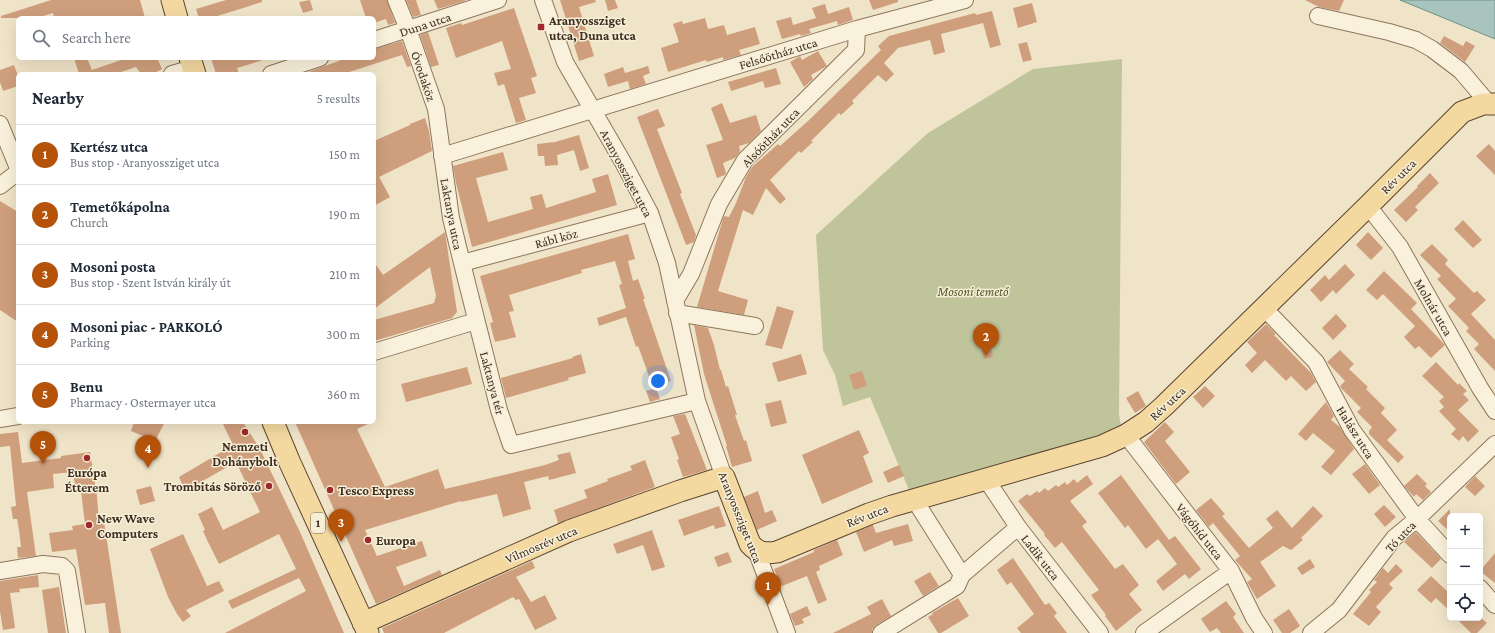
<!DOCTYPE html>
<meta charset="utf-8">
<style>
:root{--surface:#fff;--page:#f2f2f3;--text:#1f2937;--muted:#747a83;--line:#e0e1e3;--accent:#b45309}
body{margin:0;font-family:"Crimson Pro",serif;background:var(--page);color:var(--text)}
.controls{position:absolute;right:12px;bottom:12px;display:grid;overflow:hidden;border-radius:6px;box-shadow:0 4px 16px #0002}
.controls button{width:36px;height:36px;display:grid;place-items:center;padding:0;border:0;border-bottom:1px solid var(--line);background:var(--surface);color:var(--text);font:20px sans-serif}
.you{position:absolute;left:658px;top:381px;width:14px;height:14px;margin:-10px;border:3px solid #fff;border-radius:50%;background:#1a73e8;box-shadow:0 0 0 6px #1a73e833}
.badge{display:grid;place-items:center;width:26px;height:26px;border-radius:50%;background:var(--accent);color:#fff;font-size:13px;font-weight:700}
.pin{position:absolute;translate:-50% -33px;filter:drop-shadow(0 1px 2px #0008)}
.pin::after{content:'';position:absolute;top:21px;width:14px;height:12px;background:inherit;clip-path:polygon(0 0,100% 0,50% 100%)}
.list{margin:0;padding:0;list-style:none}
h2{display:flex;justify-content:space-between;align-items:center;height:52px;margin:0;padding:0 16px;font-size:17px}
h2 small{font-size:13px;font-weight:400;color:var(--muted)}
.list li{display:grid;grid-template-columns:26px 1fr auto;gap:12px;align-items:center;box-sizing:border-box;height:60px;padding:0 16px;border-top:1px solid var(--line)}
.list b{display:block;font-size:15px;white-space:nowrap}
.list p{margin:0;font-size:13px;white-space:nowrap;color:var(--muted)}
.list em{font-size:13px;font-style:normal;color:var(--muted)}
.icon{flex:none;width:22px;height:22px;fill:none;stroke:currentColor;stroke-width:2;stroke-linecap:round;stroke-linejoin:round}
.map{position:relative;flex:none;width:1495px;height:633px;overflow:hidden}
.search{position:absolute;background:var(--surface);box-shadow:0 4px 16px #0002;left:16px;top:16px;width:360px;height:44px;display:flex;align-items:center;gap:10px;box-sizing:border-box;padding:0 14px;border-radius:6px;color:var(--muted);font-size:15px}
.panel{position:absolute;background:var(--surface);box-shadow:0 4px 16px #0002;left:16px;top:72px;width:360px;height:352px;border-radius:6px}
.map>svg:first-child{display:block}
.cemetery{fill:#bfc49a}
.water{fill:#a9c4bc;stroke:#6f938a}
.building{fill:#cf9f7d}
.lines{fill:none;stroke-linecap:round;stroke-linejoin:round}
.minor-casing{stroke:#8d765c;stroke-width:18}
.major-casing{stroke:#5b4430;stroke-width:23}
.minor{stroke:#faf1dc;stroke-width:16}
.major{stroke:#f3d9a0;stroke-width:21}
.poi-dot{fill:#9e2a2b;stroke:#f7eed8;stroke-width:1.5}
.labels{text-anchor:middle;stroke-width:3;stroke-linejoin:round;paint-order:stroke}
.shield{fill:#f7eed8;stroke:#756857;stroke-width:1}
.shield-label{font-size:12px;font-weight:bold;fill:#3d2e20}
.poi-label{font-size:13px;font-weight:bold;fill:#3d2e20;stroke:#f7eed8;text-anchor:start}
.street-label{font-size:13px;fill:#3d2e20;stroke:#f7eed8}
.park-label{font-size:13px;font-style:italic;fill:#4d5a26;stroke:#f7eed8}
</style>
<div class="map">
<svg width="1495" height="633" viewBox="0 0 1495 633">
<rect width="100%" height="100%" fill="#f0e4c8"/>
<path class="cemetery" d="M1122 59 1119 414 1122 432 909 490 870 397 843 406 835 375 823 350 816 235 928 133 1033 69Z"/>
<path class="water" d="M1400 0H1495V39Z"/>
<path class="building" d="M51 0H140L145 18H54L53 13 37 18H1V16Z
M226 0H262V2L211 18H199L196 9Z
M310 0 313 10 303 13 299 2Z
M360 0H387L395 23 388 25 386 19 374 23V18H366Z
M406 0H416L421 15 413 17Z
M434 0H465V1L438 9Z
M560 0H595L596 2 579 7 594 56 579 61Z
M605 0H615L618 8 608 11Z
M869 0H898V2L873 10Z
M1305 0H1344L1339 11 1319 7Z
M1032 3 1037 22 1018 28 1013 8Z
M825 4 828 14 849 7 853 20 838 25 837 21 809 29 811 33 801 36 800 34 782 39 776 21 791 17 793 25 816 18 812 8Z
M514 8 537 76 531 78 536 93 519 98 526 120 516 123 504 84 498 86 494 73 511 69 502 41 456 58 446 28 461 23 462 25Z
M992 11 1001 45 990 48 983 23 941 34 945 52 934 55 930 40 898 48 884 63 894 74 886 82 878 75 852 101 854 103 841 115 839 113 811 141 813 142 801 153 799 151 770 180 786 199 780 204 766 188 753 215 743 210 718 291 748 300 744 315 697 307 722 222 724 216 729 217 736 203 746 177 752 167 778 144 780 146 808 121 881 50 878 46 889 36 975 13 976 15Z
M705 18 708 29 724 25 727 35 755 27 760 44 739 50 741 55 723 60V57L707 62 706 60 668 72 661 48 679 42 673 24 682 21 683 24Z
M428 32 439 65 431 67 420 35Z
M1444 36 1463 46 1466 41 1475 46 1465 62 1440 43Z
M402 41 411 66 407 67 402 55 343 74H303L347 58H374V49Z
M1027 42 1032 60 1023 62 1018 44Z
M818 51 827 66 811 75 813 79 804 87 790 62 800 56 802 60Z
M74 58H87L92 70 127 58H157L162 69 153 74H141L136 67 115 74H79Z
M211 58H263V60L237 68 239 74H216Z
M14 65 18 76V86L3 91 0 82V70Z
M648 66 650 73 643 76 646 84 630 89 628 81 608 87 604 74 623 67 625 73Z
M776 68 781 84 765 88 763 81 731 91 728 82Z
M722 103 730 123 756 115 761 131 749 143 739 146 740 151 735 158 723 163 726 173 725 175 717 178 706 145 723 140 711 108Z
M658 109 665 126 657 129 682 193 680 194 696 235 694 242 686 245 637 117Z
M425 118 429 131 432 151 379 177 390 197 374 206V141L410 125V124Z
M579 135 589 168 580 171 574 150 557 155 558 165 545 166 544 156H538L537 144 555 142Z
M1489 144 1495 151V175L1476 156Z
M503 152 508 170 476 178 488 222 533 209 530 197 542 194 546 208 596 192 592 179 608 174 617 205 472 247 456 183 453 166Z
M1430 173 1439 183 1415 207 1418 210 1406 222 1394 210 1418 187 1417 186Z
M0 201 18 212V322L0 310Z
M1463 220 1482 240 1473 248 1454 229Z
M445 232 457 312 452 318 374 341V320L434 303 436 296 430 267 374 309V262L383 275Z
M1368 232 1383 248 1371 260 1356 245Z
M628 234 635 259 628 261 633 281 638 279 645 299H643L671 381 653 387 638 346 636 347 626 317 599 326 597 318 626 308 619 285 622 284 615 261 581 270 582 273 509 295 514 311 509 312 516 337 495 342 490 323 493 322 480 276Z
M1432 244 1448 260 1445 264 1474 293 1477 291 1486 300 1471 314 1495 340V371L1474 349 1479 344 1466 331 1469 328 1448 306 1456 299 1437 279 1441 276 1420 255Z
M1345 264 1355 275 1336 294 1333 290 1321 302 1310 290 1325 275 1329 280Z
M1384 271 1417 303 1411 309 1445 345 1431 358 1419 346 1415 349 1404 337 1415 326 1383 294 1377 300 1366 290Z
M777 306 794 311 782 349 765 345Z
M1336 314 1347 326 1333 340 1322 328Z
M1266 324 1276 334 1274 335 1311 373 1316 382 1306 391 1291 376 1286 381 1265 360 1252 373 1245 365 1257 353 1247 342Z
M694 325 708 328 714 345 720 370H721L726 387 728 386 737 415H735L744 441 746 440 752 461 732 467 726 446H727L704 374Z
M990 342 993 357 984 359 981 345Z
M1340 350 1354 364 1349 369 1368 387 1366 389 1385 408 1381 413 1397 430 1387 440 1404 457 1398 463 1369 434V431L1372 427 1357 412 1361 408 1341 388 1340 386 1345 381 1327 362Z
M581 354 586 373 568 378 569 380 506 398 501 378 573 358 572 357Z
M801 354 807 374 778 382 772 363Z
M1436 362 1458 385 1459 383 1467 391 1463 394 1469 400 1458 410 1479 431 1468 442 1463 436 1459 441 1451 434 1456 429 1439 411 1444 407 1439 401 1444 397 1422 376Z
M467 367 472 384 406 402 401 384Z
M862 371 867 386 854 390 849 375Z
M1205 386 1215 396 1203 408 1193 397Z
M656 388 660 399 650 402 646 391Z
M1138 391 1146 406 1135 413 1126 398Z
M781 400 787 423 771 427 765 404Z
M1326 402 1334 416 1331 420 1340 427 1354 449 1331 475 1321 467 1335 451 1313 433 1306 441 1298 434Z
M685 414 707 470 683 477 677 460 679 459 671 437 680 434 673 416Z
M134 422H165L155 441 131 431Z
M222 422H243L260 449 300 532 344 633H225L306 591 299 578 232 609 228 601 296 569 279 534 219 564 208 542 203 531 205 530 198 514 212 507 223 530 260 512 236 462 185 491 179 477 233 445Z
M295 422H372L357 429 385 487 438 469 445 489 545 465 559 460 557 455 570 452 576 473 549 480 548 476 524 482 531 509 503 517 497 494 461 502V501L365 530 377 556 422 541 427 556 396 567 404 586 440 570 442 575 376 604Z
M1165 422 1174 432 1165 441 1190 472 1176 484 1144 442Z
M859 430 869 453 863 456 873 482 822 504 802 455Z
M18 432 22 463 61 458V456L90 452 97 496 99 522H104L121 633H109L105 603 85 605 76 549 52 552 49 533 73 530 72 526 85 524 81 491 76 492 73 472 53 474 54 488 27 492 36 556 18 558 17 547H21L19 530 17 519H13L11 507 16 506 10 446 0 447V434Z
M645 460 655 487 558 523 554 510 587 498 584 490 608 481 607 479 632 470 630 466Z
M1365 464 1380 485 1369 494 1352 474Z
M899 465 904 476 888 483 883 472Z
M1417 474 1427 484 1425 486 1431 492 1423 500 1416 494 1414 497 1404 486Z
M1087 475 1093 484 1070 501 1087 522 1082 526 1115 569 1123 564 1139 585 1129 594 1142 610 1116 631 1105 616 1106 615 1091 595 1099 590 1062 542 1055 548 1044 535 1045 534 1018 501 1027 494 1030 496 1037 491 1039 493 1045 488 1048 491 1056 485 1058 487 1065 482 1067 485 1074 479 1077 483Z
M1121 475 1169 540 1175 536 1201 569 1189 579 1185 574 1163 591 1156 581 1177 564 1158 539 1146 549 1128 525 1125 528 1098 493Z
M1475 476 1485 486 1475 496 1465 487Z
M151 486 155 501 140 505 136 490Z
M758 491 765 513 772 510 777 521 757 530 744 497Z
M1211 498 1225 514 1222 516 1249 548 1273 528 1266 519 1277 510 1292 528 1313 506 1323 516 1301 538 1303 540 1291 550 1283 546 1260 562 1276 586 1257 599 1247 582 1252 579 1235 560 1240 556 1213 523 1209 527 1196 510Z
M1384 505 1396 517 1385 527 1374 514Z
M719 506 726 526 715 529 714 525 684 536 678 520Z
M1450 509V532L1438 521Z
M908 524 913 541 894 546 892 540 864 552 856 532 873 525 876 533Z
M652 530 665 567 652 571 643 545 617 554 613 544Z
M1416 532 1441 559 1432 568 1404 542Z
M183 534 207 586 219 581 224 591 186 610 191 616 183 622 177 614 168 597 150 549Z
M837 540 843 555 819 566 820 570 816 572 827 600 818 604 807 576 782 586 774 569 814 552V550Z
M728 552 732 562 718 567 714 557Z
M1495 553V583L1480 571Z
M1013 558 1045 605 1049 603 1057 613 1054 616 1067 633H1021L1017 628 1034 614 1011 582 1007 585 997 570Z
M1310 559 1315 567 1302 575 1297 568Z
M532 561 535 568 516 577 531 602 545 595 557 619 535 630 519 599 516 600 513 597 444 633H384L382 628Z
M1396 564 1403 571 1389 584 1393 588 1376 607 1381 612 1369 626 1353 614 1371 592 1369 590 1377 582 1374 580 1383 568 1388 573Z
M930 572 939 586 923 596 914 581Z
M38 575 39 587 19 589 20 592 10 593 15 628 3 630 0 611V581Z
M1431 576 1450 594V611L1436 598 1431 603 1417 590Z
M59 587 66 633H48L42 590Z
M958 598 969 616 941 633H938L928 617 933 614 932 613Z
M882 599 891 616 876 625 872 629V633H833L871 614 867 607Z
M1226 601 1236 614 1233 617 1244 633H1221L1217 628 1210 632 1201 619Z
M807 606 811 615 802 619 804 623 795 626 790 614Z
M1289 609 1300 626 1290 633H1282L1273 620Z
M1456 618H1481L1487 623 1477 633H1471Z"/>
<g class="lines">
<defs>
<path id="minor" d="M396 0 408 29 436 109 451 218 462 263 499 410 511 445 697 401
M543 0 565 62 624 164 650 213 667 263 697 401 724 477
M1318 16 1389 32 1416 40 1432 49 1461 71 1489 104
M374 40 498 0
M172 74 193 68
M271 74 320 58
M0 124 18 168
M442 156 857 29 965 0
M0 186 18 172
M1368 206 1400 247 1480 388 1495 411
M462 263 650 213
M675 301 691 274 719 204 745 160 856 50 857 29
M1264 308 1316 362 1352 430 1417 519 1450 555
M677 313 755 326
M374 352 476 321
M0 419 18 416
M1126 435 1231 571 1254 618 1264 633
M986 479 1018 527 1100 633
M914 499 962 575
M756 550 787 633
M0 571 43 564 62 566 67 571 77 633
M1480 588 1495 605
M881 633 957 586 962 575 1018 527
M1144 633 1231 571
M1311 633 1339 610 1394 538 1417 519 1495 444"/>
<path id="major" d="M172 0 177 18
M190 58 195 74
M273 422 290 463 368 633
M363 623 569 531 680 491 724 477 750 544C758 553 765 554 777 552L869 514 892 506 1102 446 1126 435 1146 422 1164 406 1368 206 1462 112 1483 104H1495"/>
</defs>
<use href="#minor" class="minor-casing"/>
<use href="#major" class="major-casing"/>
<use href="#minor" class="minor"/>
<use href="#major" class="major"/>
</g>
<g class="poi-dot">
<rect x="537" y="23" width="8" height="8" rx="2"/>
<circle cx="245" cy="432" r="4"/>
<circle cx="87" cy="458" r="4"/>
<circle cx="269" cy="486" r="4"/>
<circle cx="330" cy="490" r="4"/>
<circle cx="89" cy="525" r="4"/>
<circle cx="368" cy="540" r="4"/>
</g>
<g class="labels">
<rect class="shield" x="311" y="513" width="14" height="20" rx="3"/>
<g class="shield-label">
<text x="318" y="527">1</text>
</g>
<g class="poi-label">
<text x="549" y="25">Aranyossziget<tspan x="549" dy="15">utca, Duna utca</tspan></text>
<text x="245" y="451" text-anchor="middle">Nemzeti<tspan x="245" dy="15">Dohánybolt</tspan></text>
<text x="87" y="477" text-anchor="middle">Európa<tspan x="87" dy="15">Étterem</tspan></text>
<text x="261" y="491" text-anchor="end">Trombitás Söröző</text>
<text x="338" y="495">Tesco Express</text>
<text x="97" y="523">New Wave<tspan x="97" dy="15">Computers</tspan></text>
<text x="376" y="545">Europa</text>
</g>
<g class="street-label">
<text transform="translate(425 24) rotate(-18)" y="5">Duna utca</text>
<text transform="translate(778 53) rotate(-17)" y="5">Felsőötház utca</text>
<text transform="translate(424 76) rotate(71)" y="5">Óvodaköz</text>
<text transform="translate(770 137) rotate(-46)" y="5">Alsóötház utca</text>
<text transform="translate(627 173) rotate(62)" y="5">Aranyossziget utca</text>
<text transform="translate(1398 176) rotate(-45)" y="5">Rév utca</text>
<text transform="translate(452 214) rotate(79)" y="5">Laktanya utca</text>
<text transform="translate(556 238) rotate(-15)" y="5">Rábl köz</text>
<text transform="translate(1434 307) rotate(60)" y="5">Molnár utca</text>
<text transform="translate(493 383) rotate(75)" y="5">Laktanya tér</text>
<text transform="translate(1167 403) rotate(-43)" y="5">Rév utca</text>
<text transform="translate(1356 432) rotate(58)" y="5">Halász utca</text>
<text transform="translate(867 515) rotate(-21)" y="5">Rév utca</text>
<text transform="translate(741 517) rotate(68)" y="5">Aranyossziget utca</text>
<text transform="translate(1200 531) rotate(52)" y="5">Vágóhíd utca</text>
<text transform="translate(1400 536) rotate(-46)" y="5">Tó utca</text>
<text transform="translate(541 544) rotate(-23)" y="5">Vilmosrév utca</text>
<text transform="translate(1041 557) rotate(52)" y="5">Ladik utca</text>
</g>
<g class="park-label">
<text x="973" y="296">Mosoni temető</text>
</g>
</g>
</svg>
<div class="controls">
<button>+</button>
<button>−</button>
<button><svg class="icon" aria-label="locate" viewBox="0 0 24 24"><circle cx="12" cy="12" r="6"/><path d="M12 2v4M12 18v4M2 12h4M18 12h4"/></svg></button>
</div>
<div class="you"></div>
<div class="pin badge" style="left:768px;top:605px">1</div>
<div class="pin badge" style="left:986px;top:356px">2</div>
<div class="pin badge" style="left:341px;top:542px">3</div>
<div class="pin badge" style="left:148px;top:468px">4</div>
<div class="pin badge" style="left:43px;top:464px">5</div>
<div class="search"><svg class="icon" aria-label="search" viewBox="0 0 24 24"><circle cx="10" cy="10" r="6"/><path d="M15 15l6 6"/></svg>Search here</div>
<section class="panel">
<h2>Nearby<small>5 results</small></h2>
<ul class="list">
<li><span class="badge">1</span><div><b>Kertész utca</b><p>Bus stop · Aranyossziget utca</p></div><em>150 m</em></li>
<li><span class="badge">2</span><div><b>Temetőkápolna</b><p>Church</p></div><em>190 m</em></li>
<li><span class="badge">3</span><div><b>Mosoni posta</b><p>Bus stop · Szent István király út</p></div><em>210 m</em></li>
<li><span class="badge">4</span><div><b>Mosoni piac - PARKOLÓ</b><p>Parking</p></div><em>300 m</em></li>
<li><span class="badge">5</span><div><b>Benu</b><p>Pharmacy · Ostermayer utca</p></div><em>360 m</em></li>
</ul>
</section>
</div>
